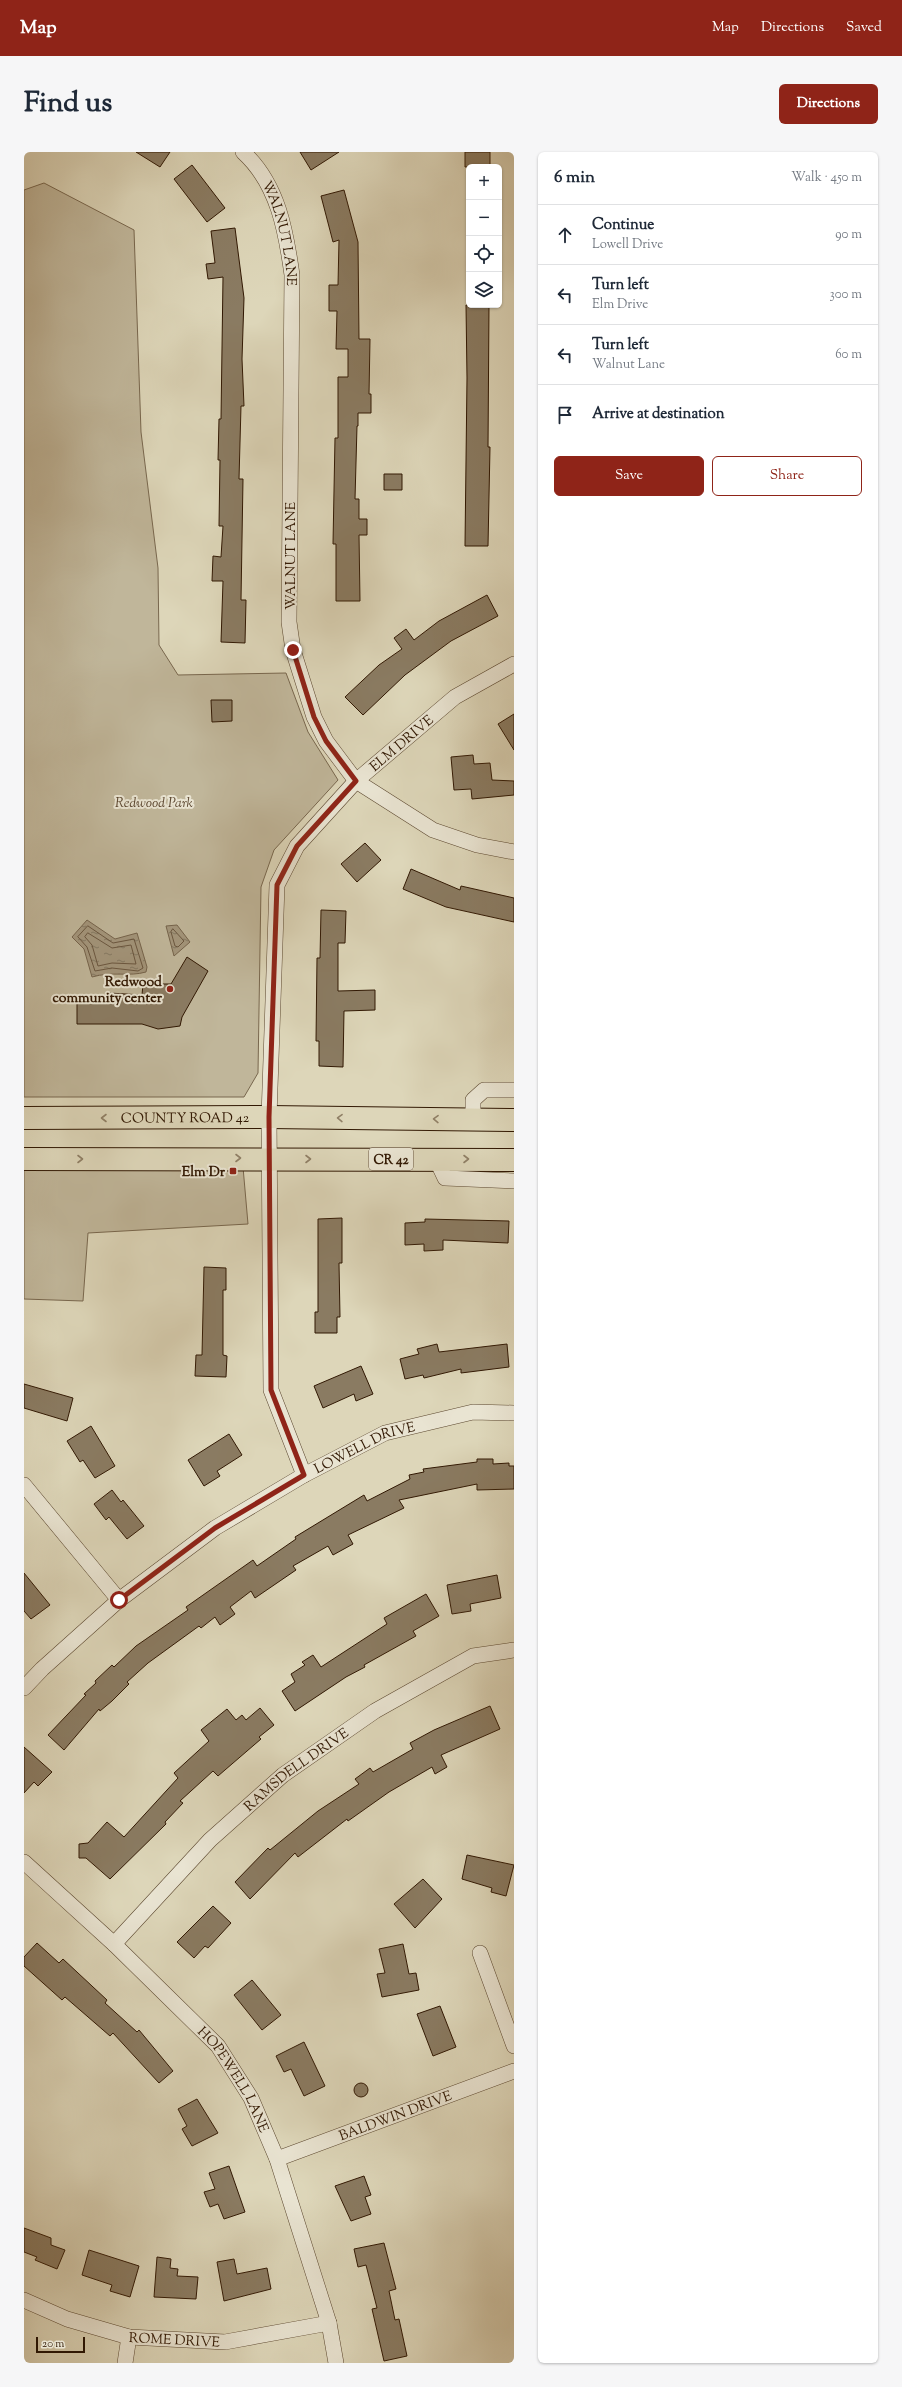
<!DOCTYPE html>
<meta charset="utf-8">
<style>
:root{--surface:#fff;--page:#f6f6f7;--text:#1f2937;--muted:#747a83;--line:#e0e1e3;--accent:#8f2418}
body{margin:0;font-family:"Sorts Mill Goudy",serif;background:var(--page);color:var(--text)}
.controls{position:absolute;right:12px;top:12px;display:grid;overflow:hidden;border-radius:6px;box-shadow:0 1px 3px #0004}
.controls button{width:36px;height:36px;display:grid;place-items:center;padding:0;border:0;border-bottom:1px solid var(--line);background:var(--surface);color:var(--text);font:20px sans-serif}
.scale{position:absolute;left:12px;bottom:10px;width:49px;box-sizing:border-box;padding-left:4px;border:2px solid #311803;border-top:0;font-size:11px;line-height:14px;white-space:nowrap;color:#311803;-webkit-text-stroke:3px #e9e4d2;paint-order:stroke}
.stop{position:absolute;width:12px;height:12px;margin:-9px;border:3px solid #8f2418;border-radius:50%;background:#fff}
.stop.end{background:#8f2418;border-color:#fff;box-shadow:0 1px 4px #0008}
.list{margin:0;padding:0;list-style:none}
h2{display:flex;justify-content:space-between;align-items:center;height:52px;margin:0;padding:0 16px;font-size:17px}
h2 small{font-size:13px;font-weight:400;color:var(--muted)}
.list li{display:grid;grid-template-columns:26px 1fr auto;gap:12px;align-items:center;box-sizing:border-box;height:60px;padding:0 16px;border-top:1px solid var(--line)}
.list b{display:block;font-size:15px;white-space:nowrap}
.list p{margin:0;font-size:13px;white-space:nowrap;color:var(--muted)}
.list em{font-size:13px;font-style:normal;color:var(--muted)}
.actions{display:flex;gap:8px;padding:12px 16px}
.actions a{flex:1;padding:9px 0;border:1px solid var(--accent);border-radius:6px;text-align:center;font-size:14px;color:var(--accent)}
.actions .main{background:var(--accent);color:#fff}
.icon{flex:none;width:22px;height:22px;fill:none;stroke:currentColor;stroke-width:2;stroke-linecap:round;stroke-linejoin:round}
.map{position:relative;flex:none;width:490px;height:2211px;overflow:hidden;border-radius:6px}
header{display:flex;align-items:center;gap:24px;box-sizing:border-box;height:56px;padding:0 20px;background:var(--accent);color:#fff}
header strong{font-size:19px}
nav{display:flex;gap:22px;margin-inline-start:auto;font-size:14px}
.intro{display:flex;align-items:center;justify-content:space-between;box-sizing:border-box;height:96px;padding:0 24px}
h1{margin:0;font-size:28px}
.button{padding:10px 18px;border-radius:6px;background:var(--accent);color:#fff;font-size:14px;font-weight:700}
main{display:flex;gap:24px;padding:0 24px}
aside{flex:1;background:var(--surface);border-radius:6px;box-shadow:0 1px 3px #0004}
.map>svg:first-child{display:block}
.park{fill:#c0b69a;stroke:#78674e}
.water{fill:url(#water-ripples);stroke:#75634b}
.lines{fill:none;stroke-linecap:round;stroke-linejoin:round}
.shore{stroke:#6a563f;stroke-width:1}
.building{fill:#8a7b62;stroke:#311803}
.minor-casing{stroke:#5c4830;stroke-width:16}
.trunk-casing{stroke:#311803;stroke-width:24}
.minor{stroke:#e9e4d2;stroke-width:15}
.trunk{stroke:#ddd6b9;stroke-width:22}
.oneway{stroke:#908067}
.route{stroke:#8f2418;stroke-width:5}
.poi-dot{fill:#8f2418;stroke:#e9e4d2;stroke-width:1.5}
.labels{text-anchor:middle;stroke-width:4;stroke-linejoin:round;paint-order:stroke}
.shield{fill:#e9e4d2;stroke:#685541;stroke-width:1}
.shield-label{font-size:13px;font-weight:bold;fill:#311803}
.street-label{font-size:14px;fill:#311803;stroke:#e9e4d2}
.park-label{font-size:14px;font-style:italic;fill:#5c4730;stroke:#e9e4d2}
.poi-label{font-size:14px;font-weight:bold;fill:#311803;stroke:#e9e4d2;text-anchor:end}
</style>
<header>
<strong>Map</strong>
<nav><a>Map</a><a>Directions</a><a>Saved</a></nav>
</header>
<div class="intro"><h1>Find us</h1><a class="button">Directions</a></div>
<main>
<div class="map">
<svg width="490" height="2211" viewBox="0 0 490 2211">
<defs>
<pattern id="water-ripples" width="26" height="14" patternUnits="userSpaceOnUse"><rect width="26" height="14" fill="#a3957b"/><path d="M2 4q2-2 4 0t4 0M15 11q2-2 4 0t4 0" fill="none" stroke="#857963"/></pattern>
</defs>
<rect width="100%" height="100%" fill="#ddd6b9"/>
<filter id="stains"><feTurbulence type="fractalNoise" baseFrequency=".005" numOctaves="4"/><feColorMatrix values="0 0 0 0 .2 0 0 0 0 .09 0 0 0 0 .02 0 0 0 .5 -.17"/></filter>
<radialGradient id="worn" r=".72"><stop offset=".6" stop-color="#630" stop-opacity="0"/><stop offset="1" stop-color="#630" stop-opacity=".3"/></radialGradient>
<path class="park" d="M20 31 110 78 117 280 134 416 135 493 154 523 262 521 284 580 314 628 250 698 237 735 234 921 220 945H0V38Z
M219 1015 224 1072 64 1081 59 1149 0 1147V1018Z"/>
<path class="water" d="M63 768 91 787 113 781 123 815 122 820C105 825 88 819 68 825L60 797 48 785Z
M153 773 166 790 150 804 142 774Z"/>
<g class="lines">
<path class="shore" d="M64 774 89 791 110 787 119 816 114 819 88 816 71 819 63 795 54 785Z
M149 777 160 789 154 795 151 794 147 780Z
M64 781 88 796 107 793 112 812 88 811 74 814 68 793 61 785Z"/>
</g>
<path class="building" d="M112 0H146L136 15Z
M276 0H315L287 18Z
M441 0H466V15H441Z
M168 13 201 56 183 70 150 27Z
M320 38 334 90 335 187H346L345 242H347V261H334V274H333L331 347H335V367H343V383H335L336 449H312V392H309L311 286H314V225H324V197H312L313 159H305V133H314L315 88 309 90 297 44Z
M211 76 220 146 218 207 220 254H217L215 327H219L217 448H222L221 491 197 490 199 429H188L189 404 197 405 199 374H195L196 308H194L195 267H197L199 125 184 127 182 112 191 111 187 79Z
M442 153H465L464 295H466L464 394H441L443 226Z
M360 322H378V338H360Z
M463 443 474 464 427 489 381 523 339 563 321 545 355 513 378 497 370 486 382 477 390 488 415 469Z
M187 548H208V569L188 570Z
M490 562V598L474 572Z
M449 603 450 612 466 611 468 628 490 629V643L448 647 447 637 430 638 427 605Z
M341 691 357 708 333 730 317 712Z
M387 717 436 738 437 734 490 746V770L422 755 379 737Z
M297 758 322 759 321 791H314V839L351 838V858L320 859 319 915 295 914V889H292L293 806H296Z
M163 805 184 819 158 865 156 874 134 877 118 872H53V846H84L85 841 118 843 119 832H147Z
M318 1066V1111H315L316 1165H313V1181H291V1160H294V1067Z
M401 1067 485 1069 484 1091 419 1088V1098L400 1099V1092L381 1093V1071L401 1070Z
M180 1115 202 1116V1138H199V1203L203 1204 202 1225 171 1224 172 1203H178Z
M413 1192 415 1200 483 1192 485 1215 437 1221V1217L400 1226 399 1223 381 1227 376 1207 395 1202 393 1197Z
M337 1214 349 1242 332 1249 330 1242 299 1256 290 1234Z
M0 1232 49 1246 43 1269 0 1256Z
M67 1274 91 1314 71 1326 59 1308 56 1310 43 1289Z
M205 1282 218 1303 193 1319 196 1324 180 1334 164 1308Z
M453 1307H469V1312L485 1311V1314H490V1337L453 1338V1332L375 1348 380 1356 324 1383 329 1392 309 1403 304 1394 269 1414 272 1418 231 1446 227 1439 206 1455 211 1462 196 1473 191 1465 177 1476 175 1474 124 1511 103 1530 105 1532 88 1549 76 1559 75 1557 40 1598 24 1583 62 1543 60 1542 72 1531 71 1529 88 1513 90 1515 112 1494 164 1458 162 1455 229 1408 233 1414 272 1387 271 1385 340 1343 343 1349 386 1327 385 1323 400 1320 399 1317 453 1310Z
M88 1338 97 1350 99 1348 120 1374 103 1387 85 1365 82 1368 70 1352Z
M0 1421 26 1453 7 1467 0 1459Z
M473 1423 477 1446 446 1452 447 1459 428 1462 423 1433Z
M402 1442 415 1464 389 1479 392 1484 340 1513 341 1515 322 1525 271 1559 258 1539 271 1530 267 1522 281 1513 278 1510 289 1503 297 1515 363 1472 360 1466Z
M466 1554 476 1577 417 1603 423 1615 411 1622 408 1615 365 1640 324 1669 323 1667 274 1705 271 1701 226 1747 211 1730 244 1696 246 1698 294 1659 335 1632 331 1627 346 1616 349 1620 389 1597 386 1591 410 1578Z
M236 1556 250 1573 235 1585 237 1587 194 1624 189 1619 156 1649 159 1651 141 1670 142 1672 86 1727 62 1706H55V1692L64 1691 83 1670 100 1685 154 1626 150 1621 185 1589 177 1578 203 1557 212 1568 218 1563 222 1568Z
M0 1595 28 1620 14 1634 10 1630 0 1641Z
M443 1703 490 1713 482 1744 467 1740 468 1736 438 1727Z
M399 1727 418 1747 391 1776 370 1752Z
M189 1754 207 1771 184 1796 181 1794 170 1806 153 1790Z
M13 1791 35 1811 39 1807 83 1848 81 1851 113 1880 115 1878 149 1919 135 1931 89 1881 86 1884 41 1845 38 1848 0 1814V1805Z
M379 1792 385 1822 392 1821 395 1838 358 1845 353 1822 361 1821 355 1797Z
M228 1828 257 1863 238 1878 210 1843Z
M416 1854 432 1895 409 1904 393 1862Z
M280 1890 301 1934 280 1944 267 1917 260 1920 252 1904Z
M330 1938a7 7 0 1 1 14 0a7 7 0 1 1-14 0Z
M173 1947 194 1981 168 1994 158 1977 163 1974 154 1957Z
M205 2014 221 2060 200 2067 194 2052 186 2055 180 2040 191 2037 185 2021Z
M340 2024 347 2043 341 2045 347 2062 327 2069 311 2034Z
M0 2076 27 2086V2093L41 2098 33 2117 11 2108 13 2105 0 2100Z
M360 2091 372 2137 365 2139 371 2168 375 2167 383 2204 360 2209 348 2157 353 2156 342 2113 334 2115 330 2097Z
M65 2098 115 2114 106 2145 86 2139 88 2133 58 2123Z
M133 2105 147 2107 146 2116 154 2117 153 2124 174 2125 172 2147 130 2145Z
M210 2107 213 2122 243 2116 247 2137 200 2149 193 2110Z"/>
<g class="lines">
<defs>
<g id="minor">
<path id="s1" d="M219 0C254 32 262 79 268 123L265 470 269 498 290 565 302 589 332 629 409 678 453 693 490 700"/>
<path d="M449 967V948L460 938H490"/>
<path d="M412 1007 421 1026 490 1029"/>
<path id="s2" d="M280 1323 247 1238 245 965 253 733 273 694 332 629 431 545 490 512"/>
<path d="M0 1333 95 1448"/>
<path id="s3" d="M0 1536 18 1517 95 1448 191 1376 280 1323 361 1281 449 1260 490 1261"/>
<path id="s4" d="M0 1710 90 1792 194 1894 227 1946 253 2007 305 2171 312 2211"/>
<path id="s5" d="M90 1792 186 1688 259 1623 351 1559 449 1504 490 1498"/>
<path d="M456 1801 490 1894"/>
<path id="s6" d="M253 2007 490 1919"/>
<path id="s7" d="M0 2148 43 2167 105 2185 201 2190 305 2171"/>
<path d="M101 2211 105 2185"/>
</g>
<g id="trunk">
<path id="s8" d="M0 966 245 965 490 968"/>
<path d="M0 1007 490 1008"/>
</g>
</defs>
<use href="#minor" class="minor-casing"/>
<use href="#trunk" class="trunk-casing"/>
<use href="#minor" class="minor"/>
<use href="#trunk" class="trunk"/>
</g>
<defs><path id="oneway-chevron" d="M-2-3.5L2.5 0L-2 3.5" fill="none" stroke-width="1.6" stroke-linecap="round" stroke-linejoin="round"/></defs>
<g class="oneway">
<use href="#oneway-chevron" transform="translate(80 966) rotate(180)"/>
<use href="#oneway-chevron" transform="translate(316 966) rotate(-179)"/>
<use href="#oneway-chevron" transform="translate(412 967) rotate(-179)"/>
<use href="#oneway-chevron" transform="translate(214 1006)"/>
<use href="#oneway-chevron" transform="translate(56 1007)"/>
<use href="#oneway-chevron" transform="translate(284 1007)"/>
<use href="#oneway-chevron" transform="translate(442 1007)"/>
</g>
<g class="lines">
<path class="route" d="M95 1448 191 1376 280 1323 247 1238 245 965 253 733 273 694 332 629 302 589 290 565 269 498"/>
</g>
<g class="poi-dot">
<circle cx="146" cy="837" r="4"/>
<rect x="205" y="1015" width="8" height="8" rx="2"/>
</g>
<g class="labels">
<rect class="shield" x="345" y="996" width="44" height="22" rx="3"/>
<g class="shield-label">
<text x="367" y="1012">CR 42</text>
</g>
<g class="street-label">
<text dy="5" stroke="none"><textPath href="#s1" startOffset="92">WALNUT LANE</textPath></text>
<text transform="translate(266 404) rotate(-90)" y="5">WALNUT LANE</text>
<text dy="5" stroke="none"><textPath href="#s2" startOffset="787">ELM DRIVE</textPath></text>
<text dy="5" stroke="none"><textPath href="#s8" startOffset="161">COUNTY ROAD 42</textPath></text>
<text dy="5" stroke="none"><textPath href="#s3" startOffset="420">LOWELL DRIVE</textPath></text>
<text dy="5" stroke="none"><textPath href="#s5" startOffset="253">RAMSDELL DRIVE</textPath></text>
<text dy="5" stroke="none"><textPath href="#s4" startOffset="304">HOPEWELL LANE</textPath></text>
<text dy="5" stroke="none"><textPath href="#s6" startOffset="126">BALDWIN DRIVE</textPath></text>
<text dy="5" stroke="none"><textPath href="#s7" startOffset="157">ROME DRIVE</textPath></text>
</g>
<g class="park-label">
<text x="130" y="655">Redwood Park</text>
</g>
<g class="poi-label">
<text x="138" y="834">Redwood<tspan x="138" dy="16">community center</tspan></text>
<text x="201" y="1024">Elm Dr</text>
</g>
</g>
<rect width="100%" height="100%" filter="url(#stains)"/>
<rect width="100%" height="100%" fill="url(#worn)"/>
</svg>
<div class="controls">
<button>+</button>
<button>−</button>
<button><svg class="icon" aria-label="locate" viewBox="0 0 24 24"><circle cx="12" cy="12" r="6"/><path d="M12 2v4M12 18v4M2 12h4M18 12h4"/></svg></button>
<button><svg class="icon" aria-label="layers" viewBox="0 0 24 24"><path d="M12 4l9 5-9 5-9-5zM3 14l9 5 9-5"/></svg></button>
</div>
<div class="scale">20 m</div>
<div class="stop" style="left:95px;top:1448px"></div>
<div class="stop end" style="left:269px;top:498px"></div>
</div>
<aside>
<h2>6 min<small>Walk · 450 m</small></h2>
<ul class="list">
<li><svg class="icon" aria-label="ahead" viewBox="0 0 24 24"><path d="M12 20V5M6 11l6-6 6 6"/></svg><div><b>Continue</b><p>Lowell Drive</p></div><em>90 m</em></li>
<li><svg class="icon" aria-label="left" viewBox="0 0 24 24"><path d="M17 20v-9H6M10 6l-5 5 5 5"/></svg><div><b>Turn left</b><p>Elm Drive</p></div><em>300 m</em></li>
<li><svg class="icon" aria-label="left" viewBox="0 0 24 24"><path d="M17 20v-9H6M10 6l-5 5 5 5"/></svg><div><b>Turn left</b><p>Walnut Lane</p></div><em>60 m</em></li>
<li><svg class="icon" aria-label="arrive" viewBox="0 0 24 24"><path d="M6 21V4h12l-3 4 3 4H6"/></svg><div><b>Arrive at destination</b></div></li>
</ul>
<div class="actions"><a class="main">Save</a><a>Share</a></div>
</aside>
</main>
